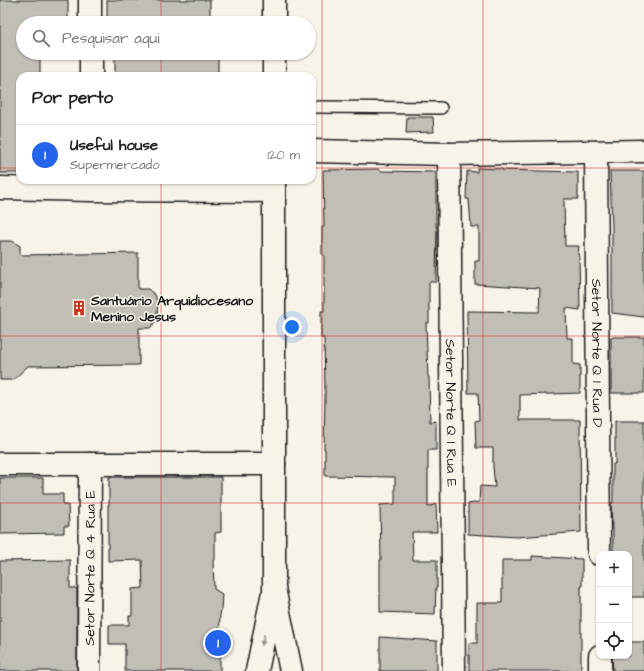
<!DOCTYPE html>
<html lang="pt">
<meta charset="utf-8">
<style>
:root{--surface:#fff;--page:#f2f2f2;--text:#222;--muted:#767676;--line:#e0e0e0;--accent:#2563eb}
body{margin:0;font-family:"Architects Daughter",sans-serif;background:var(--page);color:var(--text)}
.controls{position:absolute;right:12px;bottom:12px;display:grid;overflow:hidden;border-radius:8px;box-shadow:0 1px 3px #0004}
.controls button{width:36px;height:36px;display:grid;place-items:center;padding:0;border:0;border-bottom:1px solid var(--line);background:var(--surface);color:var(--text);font:20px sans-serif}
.you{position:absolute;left:292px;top:327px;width:14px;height:14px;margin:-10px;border:3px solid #fff;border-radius:50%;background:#1a73e8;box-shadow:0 0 0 6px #1a73e833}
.badge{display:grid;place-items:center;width:26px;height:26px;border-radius:50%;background:var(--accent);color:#fff;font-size:13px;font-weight:700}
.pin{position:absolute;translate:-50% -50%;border:2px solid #fff;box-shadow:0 1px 4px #0006}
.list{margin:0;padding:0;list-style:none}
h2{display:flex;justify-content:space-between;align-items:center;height:52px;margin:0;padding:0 16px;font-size:17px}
h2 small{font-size:13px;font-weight:400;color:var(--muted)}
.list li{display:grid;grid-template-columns:26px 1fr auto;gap:12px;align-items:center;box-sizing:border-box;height:60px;padding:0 16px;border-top:1px solid var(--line)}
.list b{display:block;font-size:15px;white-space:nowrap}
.list p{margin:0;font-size:13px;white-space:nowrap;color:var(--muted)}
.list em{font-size:13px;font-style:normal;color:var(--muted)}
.icon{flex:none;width:22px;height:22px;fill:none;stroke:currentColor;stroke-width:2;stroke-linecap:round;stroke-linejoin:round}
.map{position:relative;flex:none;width:644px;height:671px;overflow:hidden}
.search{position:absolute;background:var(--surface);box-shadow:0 1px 3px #0004;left:16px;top:16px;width:300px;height:44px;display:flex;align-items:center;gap:10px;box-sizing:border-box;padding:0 14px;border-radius:22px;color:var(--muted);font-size:15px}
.panel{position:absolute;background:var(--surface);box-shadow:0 1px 3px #0004;left:16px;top:72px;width:300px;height:112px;border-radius:12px}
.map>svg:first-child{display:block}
.building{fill:#c0beb5;stroke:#1c1c1c}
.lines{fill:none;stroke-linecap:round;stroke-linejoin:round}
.lane-casing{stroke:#1c1c1c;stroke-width:14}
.street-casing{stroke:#1c1c1c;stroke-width:25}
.secondary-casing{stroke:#1c1c1c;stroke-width:25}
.lane{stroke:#f7f3e8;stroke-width:11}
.street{stroke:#f7f3e8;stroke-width:22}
.secondary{stroke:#f7f3e8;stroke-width:22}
.oneway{fill:#94928c}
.grid{fill:none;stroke:#d62828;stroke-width:1;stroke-opacity:0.55}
.labels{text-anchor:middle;stroke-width:3;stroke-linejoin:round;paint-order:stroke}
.poi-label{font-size:14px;font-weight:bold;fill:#1c1c1c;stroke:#f7f3e8;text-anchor:start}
.street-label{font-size:14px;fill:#1c1c1c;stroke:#f7f3e8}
</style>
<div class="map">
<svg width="644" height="671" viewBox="0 0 644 671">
<rect width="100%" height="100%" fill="#f7f3e8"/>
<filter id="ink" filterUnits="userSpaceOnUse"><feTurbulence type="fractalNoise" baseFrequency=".025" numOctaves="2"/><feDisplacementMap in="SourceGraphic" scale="8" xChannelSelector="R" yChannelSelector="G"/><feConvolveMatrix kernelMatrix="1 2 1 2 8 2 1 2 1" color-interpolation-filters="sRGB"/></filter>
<g filter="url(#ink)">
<path class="building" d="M0 0H68V23H23V53H40V76H20V173H0Z
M107 0H210V23H107Z
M115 53H218V76H115Z
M407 117H433L434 132 406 133Z
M477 168 502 169V170L578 172V199H564L565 246H579L578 255H579L580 310 566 308 567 338H573V364L580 365V393L520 395V420H580L581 532 517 537 468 534V504L479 502 480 486 495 487 493 467V448H476L475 421 479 420 478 393H468L467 311 539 312 540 288 475 284V261H479V227H471L469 199H466L467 171 477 172Z
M378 169 380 171 436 172V227H437L436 282H429V323H426L428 377H429L430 422 436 421V450H428V507L436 504 437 532H412L413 560H437V587H436L435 614 380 612V560H381L380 505 395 504V477L325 476V449H324L325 394 324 338H321V311H324V255H322V227H324L323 170Z
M610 171H644V317L612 313V227Z
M0 241H12L20 246V255L138 253V289H148L156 296V299L158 302 157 314 156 315V321L150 328H139V365L28 366 13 380H0Z
M613 337H644V393H611V338Z
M615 421H644V597H629V554H613V531H612L611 503H613V464H615Z
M109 477H221V532L215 533V560H213L214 589 222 594 221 610 220 615 219 645 220 646V671H125V644H109V625H129V616H132V589L143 588 142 560 108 561V505H109Z
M0 478H43V494H63V505H68L69 526H64V533L0 534Z
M532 556 582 559V587H581V671H469V643H477V603H502V560H532Z
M70 560V588H77V671H0V561Z
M380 637 437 641V671H380Z
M629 642H644V671H613L612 656H629Z"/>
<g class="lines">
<defs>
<path id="lane" d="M312 107 441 108"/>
<g id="street">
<path d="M90 0V23"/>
<path d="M91 53V76"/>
<path id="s1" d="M596 152 599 554"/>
<path id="s2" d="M449 154 454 671"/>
<path d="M0 188 91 190 274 191"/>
<path d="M0 464H274"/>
<path d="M600 656V671"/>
<path id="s3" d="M89 671 90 464"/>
</g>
<path id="secondary" d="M274 23V0
M274 76V53
M312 151 449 154 644 151
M274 180V588L291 671
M257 671 272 597"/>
</defs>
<use href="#lane" class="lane-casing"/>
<use href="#street" class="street-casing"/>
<use href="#secondary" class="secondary-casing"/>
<use href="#lane" class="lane"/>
<use href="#street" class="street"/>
<use href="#secondary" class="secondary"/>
</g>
<defs><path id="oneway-solid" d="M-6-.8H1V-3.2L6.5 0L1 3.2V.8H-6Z"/></defs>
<use class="oneway" href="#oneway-solid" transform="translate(263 640) rotate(102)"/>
</g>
<path class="grid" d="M161 0V23M322 0V671M483 0V671M161 53V76M0 168H20M312 168H644M161 180V671M0 336H644M0 503H644"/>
<defs>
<symbol id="building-bare" viewBox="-9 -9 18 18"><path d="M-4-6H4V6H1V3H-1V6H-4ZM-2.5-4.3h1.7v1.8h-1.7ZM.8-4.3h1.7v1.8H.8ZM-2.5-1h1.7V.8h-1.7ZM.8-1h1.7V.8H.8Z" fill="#c8321e" stroke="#f7f3e8" stroke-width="2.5" paint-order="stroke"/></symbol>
</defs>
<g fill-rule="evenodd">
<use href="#building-bare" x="68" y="297" width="22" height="22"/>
</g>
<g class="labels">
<g class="poi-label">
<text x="91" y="305">Santuário Arquidiocesano<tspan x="91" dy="16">Menino Jesus</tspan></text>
</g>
<g class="street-label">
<text dy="5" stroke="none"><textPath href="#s1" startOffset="201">Setor Norte Q 1 Rua D</textPath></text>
<text dy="5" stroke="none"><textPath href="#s2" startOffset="259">Setor Norte Q 1 Rua E</textPath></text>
<text dy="5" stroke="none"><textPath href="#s3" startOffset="103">Setor Norte Q 4 Rua E</textPath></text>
</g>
</g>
</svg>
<div class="controls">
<button>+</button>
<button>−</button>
<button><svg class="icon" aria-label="locate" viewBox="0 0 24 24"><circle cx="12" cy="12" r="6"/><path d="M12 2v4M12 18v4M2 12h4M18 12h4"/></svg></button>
</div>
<div class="you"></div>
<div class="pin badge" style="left:218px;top:643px">1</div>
<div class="search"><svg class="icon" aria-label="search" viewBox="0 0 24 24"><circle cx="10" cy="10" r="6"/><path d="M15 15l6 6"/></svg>Pesquisar aqui</div>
<section class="panel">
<h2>Por perto<small></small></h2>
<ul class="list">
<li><span class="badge">1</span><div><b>Useful house</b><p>Supermercado</p></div><em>120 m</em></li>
</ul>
</section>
</div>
